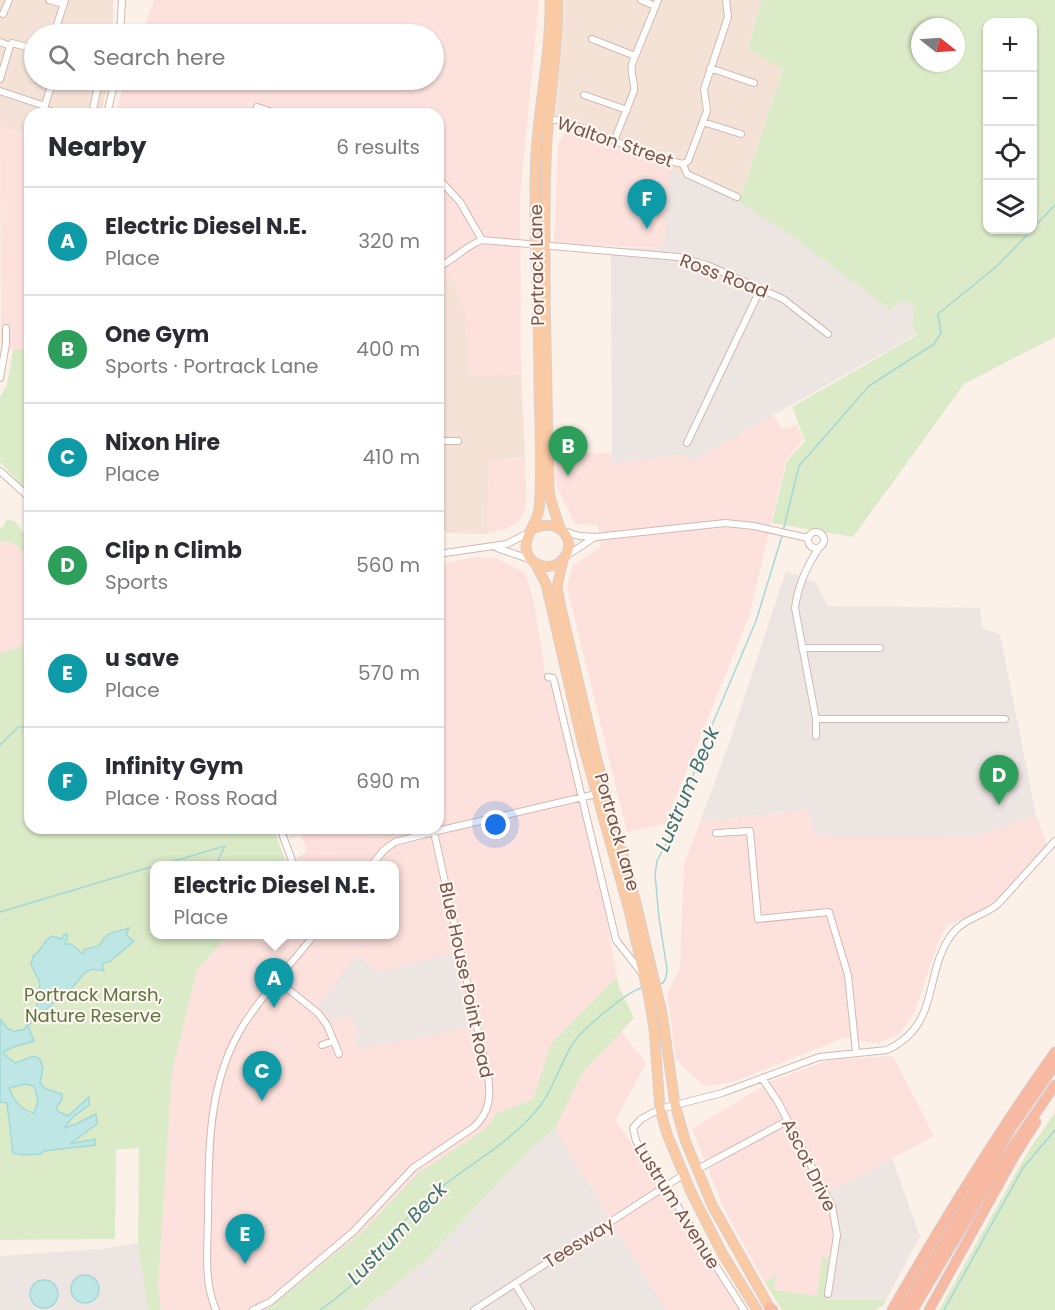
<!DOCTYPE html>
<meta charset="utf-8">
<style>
:root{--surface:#fff;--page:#f2f2f3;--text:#2b2b33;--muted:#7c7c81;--line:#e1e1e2;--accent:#0f766e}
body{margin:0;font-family:Poppins,sans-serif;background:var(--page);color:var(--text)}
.controls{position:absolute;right:18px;top:18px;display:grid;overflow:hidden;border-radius:12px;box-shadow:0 2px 4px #0004}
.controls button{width:54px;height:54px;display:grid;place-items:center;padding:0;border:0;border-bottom:2px solid var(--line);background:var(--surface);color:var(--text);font:30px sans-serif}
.compass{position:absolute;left:911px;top:18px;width:54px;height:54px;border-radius:50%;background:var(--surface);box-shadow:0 2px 4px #0004;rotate:107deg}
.you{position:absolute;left:496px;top:825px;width:21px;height:21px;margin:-15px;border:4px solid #fff;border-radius:50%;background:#1a73e8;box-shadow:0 0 0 9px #1a73e833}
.badge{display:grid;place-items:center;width:39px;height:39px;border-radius:50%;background:var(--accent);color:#fff;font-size:20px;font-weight:700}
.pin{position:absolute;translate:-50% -50px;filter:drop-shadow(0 2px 3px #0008)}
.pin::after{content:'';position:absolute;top:32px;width:21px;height:18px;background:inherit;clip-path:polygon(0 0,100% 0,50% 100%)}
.popup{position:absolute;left:150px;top:861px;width:249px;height:78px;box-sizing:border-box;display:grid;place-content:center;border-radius:12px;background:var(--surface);filter:drop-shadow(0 2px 4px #0005);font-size:20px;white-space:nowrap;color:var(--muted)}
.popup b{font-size:22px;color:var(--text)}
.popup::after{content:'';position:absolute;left:50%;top:100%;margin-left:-12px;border:12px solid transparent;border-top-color:var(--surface)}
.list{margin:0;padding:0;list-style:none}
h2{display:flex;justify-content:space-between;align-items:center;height:78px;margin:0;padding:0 24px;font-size:26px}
h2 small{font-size:20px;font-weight:400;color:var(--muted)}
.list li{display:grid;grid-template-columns:39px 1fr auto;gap:18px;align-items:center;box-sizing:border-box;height:108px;padding:0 24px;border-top:2px solid var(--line)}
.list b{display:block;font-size:22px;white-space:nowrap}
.list p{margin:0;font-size:20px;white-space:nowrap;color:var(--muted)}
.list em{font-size:20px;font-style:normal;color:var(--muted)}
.icon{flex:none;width:33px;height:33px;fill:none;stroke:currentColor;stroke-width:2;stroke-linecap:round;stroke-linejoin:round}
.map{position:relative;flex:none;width:1055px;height:1310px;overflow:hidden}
.search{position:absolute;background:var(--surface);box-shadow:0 2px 4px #0004;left:24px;top:24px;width:420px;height:66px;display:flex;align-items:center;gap:15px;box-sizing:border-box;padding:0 21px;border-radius:33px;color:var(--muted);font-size:22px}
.panel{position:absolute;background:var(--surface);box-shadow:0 2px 4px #0004;left:24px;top:108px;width:420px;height:726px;border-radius:18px}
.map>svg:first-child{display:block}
.residential{fill:#f4e2d7}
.commercial{fill:#fce1dd}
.industrial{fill:#ede5e2}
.green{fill:#dbeac7;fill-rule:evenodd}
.water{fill:#bde6e5;stroke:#a3d8d7;stroke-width:1.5;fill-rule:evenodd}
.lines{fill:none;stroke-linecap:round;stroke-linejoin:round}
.stream{stroke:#a3d8d7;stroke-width:1.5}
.minor-casing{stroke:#d1bab1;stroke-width:8}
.primary-casing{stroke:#d9cfcd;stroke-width:11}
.trunk-casing{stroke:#d9cfcd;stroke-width:11}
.minor{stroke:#fff;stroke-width:6}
.primary{stroke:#f9caa3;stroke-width:9}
.trunk{stroke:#f7b9a2;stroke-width:9}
.labels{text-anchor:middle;stroke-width:4.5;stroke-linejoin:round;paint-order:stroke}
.street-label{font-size:18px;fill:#77544c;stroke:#fff6ef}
.park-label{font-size:18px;fill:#5a7641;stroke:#fff6ef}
.water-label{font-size:20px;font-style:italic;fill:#3c7474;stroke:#fff6ef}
</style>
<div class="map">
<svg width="1055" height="1310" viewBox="0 0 1055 1310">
<rect width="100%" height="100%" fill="#fcf1e9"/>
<path class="residential" d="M0 0H113V34H34V80H109L101 114H30V135L0 126Z
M565 0H762L748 49 783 68 739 202 671 170 555 123Z
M451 273 465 310 469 376 521 374 525 457 489 462 487 534 447 533 438 524V284Z"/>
<path class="commercial" d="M154 0H539L520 195 521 374 469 376 465 310 451 274 438 284V114H115L126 80H434V34H141Z
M0 126 30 135V350H13L1 346Z
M568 128 671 170 663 248 554 244 558 144Z
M773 415 782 429 797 425 803 440 786 460 749 616 665 824 627 832 567 587 573 566 600 547 598 525 575 524 556 486 555 453H611L612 463 679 455 694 460Z
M525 457 526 502 523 514 518 522 506 529 487 534 489 462Z
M0 542 18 545 30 558V644L0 653Z
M475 557 496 558 525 573 534 602 545 672 551 678 604 904 617 977 551 1044 533 1099 497 1113 484 1130 417 1174 363 1231 270 1308 266 1310H161L158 1285 172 1073 197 970 228 935 394 934V866L289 865 307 851 299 828H438V565Z
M808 809 819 835 975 836 1036 815 1048 847 996 906 947 925 938 942 915 1011 900 1034 878 1043 857 1041 846 1037 733 1082 704 1086 676 1060 667 993 680 967 684 864 700 822Z
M621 1031 646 1063 616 1120 740 1310H666L555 1129 582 1073Z
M893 1056 934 1136 828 1192 834 1231 825 1300 770 1292 724 1209 692 1129 772 1081 829 1060Z"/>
<path class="industrial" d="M671 170 749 207 786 232 892 310 902 300 915 307 912 324 917 334 694 460 679 455 612 463 611 248H663Z
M786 571 816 583 828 606 980 608 983 629 1000 634 1036 815 976 836 818 835 807 809 700 822 731 738Z
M455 953 471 1027 359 1049 354 1037 359 1033 350 1015 332 1021 318 1004 357 955 377 972Z
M555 1129 666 1310H363L426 1260 527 1152Z
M892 1158 920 1236 886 1300H825L834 1231 828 1192Z
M138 1243 148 1310H0V1256L102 1249Z"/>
<path class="green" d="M762 0H1055V337L964 384 853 537 772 523 787 461 805 441 792 407 917 335 912 324 915 307 902 300 891 310 786 232 739 202 783 69 748 49ZM988 22H1032V230H988ZM920 27H956V63H920Z
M13 350H30V386L26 387 25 454H30V494L0 462V397L7 385Z
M7 519 15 521 22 531 30 535V558C21 548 13 541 0 542V527L2 528Z
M30 644V828H273L287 865 154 866V934L228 935 197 970 172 1073 158 1285 161 1310H148L138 1243 139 1148 116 1150 115 1239 0 1240V653Z
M617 977 619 987 634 1018 582 1073 555 1129 527 1152 426 1260 363 1310H266L363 1231 417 1174 484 1130 497 1113 533 1099 551 1044Z
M1055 1112V1310H939L1027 1153Z
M822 1257 830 1258 825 1300H886L883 1305 876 1310H782L765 1282 776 1275 774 1290 817 1296Z"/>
<path class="water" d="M129 928 126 935 134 941 109 962 102 963 104 971C80 964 82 983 67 992L62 990 58 999 28 1026 34 1041C24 1045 11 1045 3 1053L15 1063 34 1056 40 1059 43 1068 40 1083 46 1089 62 1094V1099L56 1108 59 1112 68 1116 89 1097V1105L73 1117 64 1128 76 1124 96 1114 97 1124 70 1144 95 1139V1145L44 1151 41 1154 22 1155 13 1153 7 1103 0 1102V1019L8 1029 12 1030 15 1032 18 1030H24L36 1012 40 983 31 964 33 956C43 950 42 942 52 936L62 939 64 934 68 935 65 944H71L83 954 84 950 100 945C106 930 116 933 129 928ZM25 1084 34 1086 38 1101 34 1113C20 1110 14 1100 9 1088Z
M71 1289a14 14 0 1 1 28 0a14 14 0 1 1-28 0Z
M30 1294a14 14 0 1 1 28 0a14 14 0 1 1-28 0Z"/>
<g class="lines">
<path class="stream" d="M1033 228 1055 205
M783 531 799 466 869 386 934 344 941 333 938 314 997 266 1032 230
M0 745 18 727 30 726
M157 866 225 846 215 866
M0 912 154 866
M658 984 663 983 666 978 667 969 659 918 655 874 657 861 673 830 707 737 756 621 782 536
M320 1310C340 1296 362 1278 377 1258 390 1241 401 1222 417 1208 455 1171 507 1148 540 1106 554 1088 560 1064 572 1045 579 1032 627 991 642 988
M944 1310 1023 1168 1055 1130"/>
<defs>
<path id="minor" d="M49 0 64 4
M641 0 655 6
M3 14 9 0
M54 34 65 0
M120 34 122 0
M592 39 635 56
M0 42 10 46 12 43 34 49
M710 68 754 83
M0 79 10 46
M0 91 45 106
M584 95 627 110
M257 107 279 114
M44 109 60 114
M42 114 53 80
M92 114 98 86
M107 114 115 80
M548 119 563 121 662 159 683 164
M703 122 741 134
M614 141 634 91C635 81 630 74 632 64L658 0
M683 164 688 161 707 111 704 89 728 17 726 0
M683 164 687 174 737 197
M438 178 460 202 482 240
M438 267C454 260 465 246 482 240L678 257 707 265 783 299 828 334
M0 378 6 344V328
M438 441H458
M687 443 761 288
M0 471 30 498
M564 531 579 536 596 537 725 523 754 526 808 538
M808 540a8 8 0 1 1 16 0a8 8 0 1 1-16 0Z
M497 548 529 559
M438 554 507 544 530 532
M566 556 595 537
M802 648H880
M548 677 553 678 554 681 616 940 641 972
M816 719H1005
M816 736V719L795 608C798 585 806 567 819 548
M438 739H439
M280 828 294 866
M716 833 750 831 758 919 829 912 848 975 856 1052
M371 866 384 850 395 842 433 832 596 794
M278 981 318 1013 327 1025 339 1054
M322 1045 333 1041
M762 1078 778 1102 832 1206 837 1235 828 1294
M696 1170 787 1121
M515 1284 531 1310
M216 1310C203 1281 208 1246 208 1215 209 1150 207 1082 244 1024 264 993 291 964 315 934
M253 1310 270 1302 354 1231 413 1168 474 1127C490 1112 491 1096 488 1076L433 828
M474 1310 683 1175
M744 1310 636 1141 633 1128 641 1119 660 1109 722 1093 819 1057 887 1050C942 1024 922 975 952 934 964 918 984 916 998 904L1055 841"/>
<path id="primary" d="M558 0C558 53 548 106 546 160 543 269 547 379 549 489L551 501 560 528
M533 529C556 516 580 539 563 559 552 573 528 566 526 548 525 534 537 523 539 510 543 466 539 421 539 377 539 303 532 229 536 154 539 103 551 51 550 0
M563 560 557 587 561 608 597 760 635 899 662 1013 675 1104 685 1140 712 1205 771 1310
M535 563 546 584 582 741 629 910 649 998 654 1028 660 1109 667 1134 691 1192 722 1253 757 1310"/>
<path id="trunk" d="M769 1307 773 1310
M892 1310C943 1221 996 1135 1055 1052
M903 1310 1012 1127 1055 1065
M913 1310 992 1177 1055 1085
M929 1310 1015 1155 1036 1122"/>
</defs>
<use href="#minor" class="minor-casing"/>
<use href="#primary" class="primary-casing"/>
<use href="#trunk" class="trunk-casing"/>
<use href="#minor" class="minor"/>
<use href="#primary" class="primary"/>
<use href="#trunk" class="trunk"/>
</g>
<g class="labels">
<g class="street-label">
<text transform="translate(615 142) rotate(19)" y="6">Walton Street</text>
<text transform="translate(537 265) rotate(-91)" y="6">Portrack Lane</text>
<text transform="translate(724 276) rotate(21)" y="6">Ross Road</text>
<text transform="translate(617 832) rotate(74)" y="6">Portrack Lane</text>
<text transform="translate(466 980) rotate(78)" y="6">Blue House Point Road</text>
<text transform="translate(809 1165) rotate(64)" y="6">Ascot Drive</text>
<text transform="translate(677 1206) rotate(58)" y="6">Lustrum Avenue</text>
<text transform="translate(579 1243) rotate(-32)" y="6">Teesway</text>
</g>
<g class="park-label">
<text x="93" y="1001">Portrack Marsh,<tspan x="93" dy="21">Nature Reserve</tspan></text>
</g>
<g class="water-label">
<text transform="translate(687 789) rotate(-67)" y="7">Lustrum Beck</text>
<text transform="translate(397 1233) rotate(-46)" y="7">Lustrum Beck</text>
</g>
</g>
</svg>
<div class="controls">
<button>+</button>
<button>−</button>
<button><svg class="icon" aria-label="locate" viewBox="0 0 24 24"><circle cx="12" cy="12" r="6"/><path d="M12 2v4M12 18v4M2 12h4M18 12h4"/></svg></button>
<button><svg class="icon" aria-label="layers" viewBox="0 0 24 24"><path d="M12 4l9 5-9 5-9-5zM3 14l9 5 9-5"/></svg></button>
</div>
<svg class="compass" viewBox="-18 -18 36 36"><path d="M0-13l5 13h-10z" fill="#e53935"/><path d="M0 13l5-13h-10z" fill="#7c7c81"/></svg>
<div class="you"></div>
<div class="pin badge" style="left:274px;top:1008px;background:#0f9aa8">A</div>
<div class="popup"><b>Electric Diesel N.E.</b>Place</div>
<div class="pin badge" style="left:568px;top:476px;background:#2e9e5b">B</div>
<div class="pin badge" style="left:262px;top:1101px;background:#0f9aa8">C</div>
<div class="pin badge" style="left:999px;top:805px;background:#2e9e5b">D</div>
<div class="pin badge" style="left:245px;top:1264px;background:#0f9aa8">E</div>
<div class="pin badge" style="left:647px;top:229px;background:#0f9aa8">F</div>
<div class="search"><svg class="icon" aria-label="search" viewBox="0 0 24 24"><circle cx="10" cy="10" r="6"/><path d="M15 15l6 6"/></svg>Search here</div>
<section class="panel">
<h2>Nearby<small>6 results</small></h2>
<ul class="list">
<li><span class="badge" style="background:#0f9aa8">A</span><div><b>Electric Diesel N.E.</b><p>Place</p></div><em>320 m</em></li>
<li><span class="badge" style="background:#2e9e5b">B</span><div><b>One Gym</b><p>Sports · Portrack Lane</p></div><em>400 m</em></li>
<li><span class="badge" style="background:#0f9aa8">C</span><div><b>Nixon Hire</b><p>Place</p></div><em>410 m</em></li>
<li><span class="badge" style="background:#2e9e5b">D</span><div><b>Clip n Climb</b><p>Sports</p></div><em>560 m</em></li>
<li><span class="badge" style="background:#0f9aa8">E</span><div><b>u save</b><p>Place</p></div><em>570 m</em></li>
<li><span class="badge" style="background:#0f9aa8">F</span><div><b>Infinity Gym</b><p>Place · Ross Road</p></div><em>690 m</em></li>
</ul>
</section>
</div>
